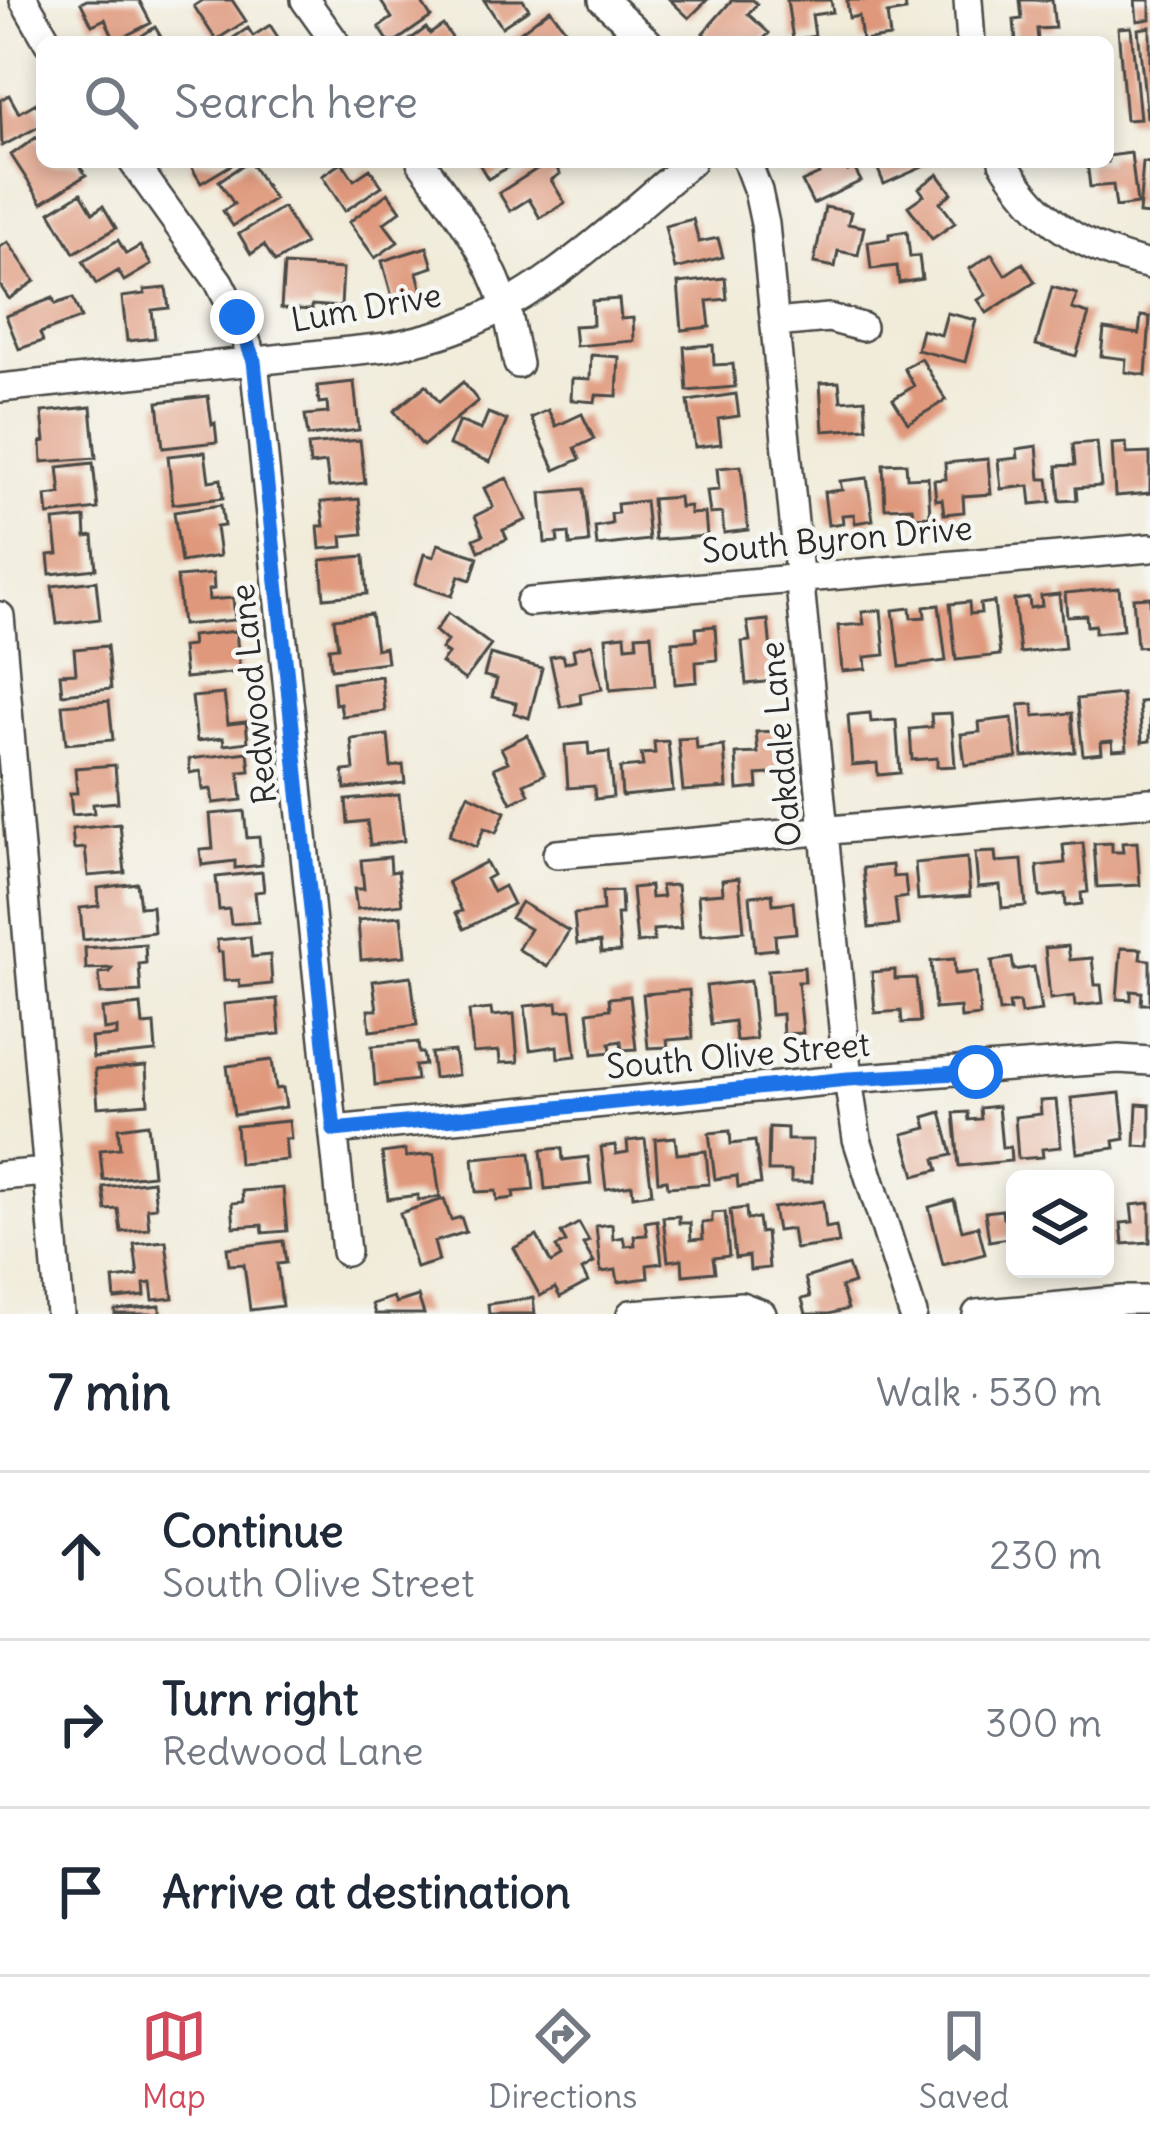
<!DOCTYPE html>
<meta charset="utf-8">
<style>
:root{--surface:#fff;--page:#f2f2f3;--text:#1f2937;--muted:#747a83;--line:#e0e1e3;--accent:#d1495b}
body{margin:0;font-family:Delius,sans-serif;background:var(--page);color:var(--text)}
.controls{position:absolute;right:36px;bottom:36px;display:grid;overflow:hidden;border-radius:18px;box-shadow:0 6px 18px #0003}
.controls button{width:108px;height:108px;display:grid;place-items:center;padding:0;border:0;border-bottom:3px solid var(--line);background:var(--surface);color:var(--text);font:60px sans-serif}
.stop{position:absolute;width:36px;height:36px;margin:-27px;border:9px solid #1a73e8;border-radius:50%;background:#fff}
.stop.end{background:#1a73e8;border-color:#fff;box-shadow:0 3px 12px #0008}
.list{margin:0;padding:0;list-style:none}
h2{display:flex;justify-content:space-between;align-items:center;height:156px;margin:0;padding:0 48px;font-size:51px}
h2 small{font-size:39px;font-weight:400;color:var(--muted)}
.list li{display:grid;grid-template-columns:78px 1fr auto;gap:36px;align-items:center;box-sizing:border-box;height:168px;padding:0 48px;border-top:3px solid var(--line)}
.list b{display:block;font-size:45px;white-space:nowrap}
.list p{margin:0;font-size:39px;white-space:nowrap;color:var(--muted)}
.list em{font-size:39px;font-style:normal;color:var(--muted)}
.icon{flex:none;width:66px;height:66px;fill:none;stroke:currentColor;stroke-width:2;stroke-linecap:round;stroke-linejoin:round}
.map{position:relative;flex:none;width:1150px;height:1314px;overflow:hidden}
.search{position:absolute;background:var(--surface);box-shadow:0 6px 18px #0003;left:36px;right:36px;top:36px;height:132px;display:flex;align-items:center;gap:30px;box-sizing:border-box;padding:0 42px;border-radius:18px;color:var(--muted);font-size:45px}
.sheet{height:660px;background:var(--surface)}
nav{display:flex;justify-content:space-around;align-items:center;box-sizing:border-box;height:168px;border-top:3px solid var(--line);background:var(--surface);font-size:33px;color:var(--muted)}
nav a{display:grid;justify-items:center;gap:6px}
nav .on{color:var(--accent)}
.map>svg:first-child{display:block}
.building{fill:#df987b}
.lines{fill:none;stroke-linecap:round;stroke-linejoin:round}
.minor-casing{stroke:#494845;stroke-width:32}
.minor{stroke:#fff;stroke-width:27}
.route{stroke:#1a73e8;stroke-width:15}
.labels{text-anchor:middle;stroke-width:9;stroke-linejoin:round;paint-order:stroke}
.street-label{font-size:33px;fill:#2b2b2b;stroke:#f6f6f2}
</style>
<div class="map">
<svg width="1150" height="1314" viewBox="0 0 1150 1314">
<rect width="100%" height="100%" fill="#f6f6f2"/>
<filter id="ink" filterUnits="userSpaceOnUse"><feTurbulence type="fractalNoise" baseFrequency=".00833" numOctaves="2"/><feDisplacementMap in="SourceGraphic" scale="24" xChannelSelector="R" yChannelSelector="G"/><feConvolveMatrix kernelMatrix="1 2 1 2 8 2 1 2 1" color-interpolation-filters="sRGB"/></filter>
<filter id="wash" filterUnits="userSpaceOnUse"><feTurbulence type="fractalNoise" baseFrequency=".004" numOctaves="4" result="noise"/><feDisplacementMap in="SourceGraphic" scale="48" xChannelSelector="R" yChannelSelector="G"/><feGaussianBlur stdDeviation="2.7" result="paint"/><feColorMatrix in="noise" values="0 0 0 0 0 0 0 0 0 0 0 0 0 0 0 0 0 1.4 0 .05"/><feComposite in="paint" operator="in"/></filter>
<g filter="url(#wash)">
<rect width="100%" height="100%" fill="#f1ecda"/>
<g id="blocks">
<path class="building" d="M87 0H139L151 23 115 41 105 19 92 25 81 3Z
M203 0H232L246 21 216 40 194 6Z
M380 0H420L431 17 395 42H389L379 27 392 18Z
M484 0H523L529 9 502 27Z
M670 0H707L689 18Z
M732 0H753L757 4 748 14 769 33 761 42H712L703 33Z
M787 0H831L833 12 812 15 815 36 793 40Z
M847 0H905L906 11 887 14 890 37 862 41 859 16 849 18Z
M1020 0H1052L1055 28 1037 29 1038 41 1016 42 1014 20 1022 19Z
M1135 0H1150V19L1137 21Z
M550 9 575 42H507Z
M270 25 281 42H227L248 28 253 36Z
M443 25 455 42H407L426 28 430 34Z
M155 27 164 42H132Z
M1131 27 1140 119 1126 120 1118 28Z
M1150 27V118H1147L1138 29Z
M9 95 19 113 36 103 42 114V125L2 146 0 100Z
M37 137 42 145V162L55 164 76 162 86 175 42 203 11 155Z
M1131 153 1137 204 1116 207 1113 185 1090 187 1087 162H1108V156Z
M195 162H236L201 183 190 165Z
M247 162H250L274 199 233 226 223 211 234 204 219 181Z
M342 162 354 180 370 169 382 186 345 211 322 176Z
M478 162H517L488 179Z
M548 162H553L560 174 551 180 565 203 540 218 529 199 510 211 499 193Z
M813 162H844L848 171 854 168 861 181 813 204 802 182 819 174Z
M875 162H934L884 184Z
M1143 162 1150 163V215L1139 214Z
M938 174 952 193 940 202 955 223 932 239 908 206 924 195 919 188Z
M81 193 93 213 103 206 116 228 74 253 50 212Z
M388 193 401 211 384 223 398 242 375 258 349 222Z
M283 207 305 244 275 262 264 245 251 254 239 234Z
M825 207 851 212 848 224 864 227 858 255 838 251 835 267 814 263Z
M693 219 699 242 718 238 723 257 675 269 665 226Z
M907 231 910 257 919 256 922 279 899 283 897 266 871 269 868 242 889 239V234Z
M118 240 126 254 140 246 151 265 124 281 118 271 96 284 83 261Z
M8 242 35 281 9 299 0 285V247Z
M427 247 433 267 417 272 423 296 394 304 382 261Z
M992 254 1005 275 1023 263 1035 282 987 313 978 300 986 295 969 269Z
M284 265 343 269 341 307 312 305V310L281 308Z
M725 278 727 299 707 301 710 327 682 330 678 283Z
M1052 287 1077 294 1072 309 1089 314 1076 356 1036 345Z
M166 288 169 308 152 310 155 338 127 341 122 297 145 294 144 290Z
M53 298 55 304 73 298 81 318 40 333 43 341 19 349 6 316Z
M619 299 621 319 633 318 634 341 576 346 574 326 593 325 592 301Z
M947 313 976 320 965 362 917 350 922 330 941 335Z
M1141 316 1150 317 1146 375 1125 372 1126 359 1101 356 1104 329 1139 334Z
M713 345 714 365 733 364 735 387 687 391 684 347Z
M591 355 619 357 617 396 596 395 595 402 571 400 572 378 590 379Z
M921 358 946 400 908 423 893 399 914 386 904 368Z
M354 382 359 430 308 436 305 415 328 413 327 402 319 403 317 386Z
M463 382 478 401 423 446 394 411 426 385 439 402Z
M839 382 841 401 865 399 867 428 823 431 820 383Z
M736 394 739 416 718 419 721 444 695 447 688 401Z
M208 396 212 425 215 423 217 442 163 448 158 402Z
M91 407 96 458 42 462 41 442 45 441 42 412Z
M548 410 556 426 582 414 594 439 575 448 580 459 555 470 531 418Z
M488 413 507 420 490 462 449 445 459 421 481 430Z
M360 440 365 483 329 487 326 463 310 465 308 445Z
M1097 442 1101 486 1076 488 1077 500 1060 501 1057 466 1075 465 1073 444Z
M1126 443 1127 454 1150 453V493L1115 496 1112 444Z
M1037 446 1040 479H1048L1051 502 1031 504 1029 486 1001 489 998 460 1018 458 1017 449Z
M205 452 209 481 221 479 223 498 173 504 168 456Z
M988 459 991 494 963 496 964 512 944 514 942 499 936 500 934 480 946 479 945 463Z
M93 463 98 509 48 515 46 496 61 494 58 467Z
M906 463 907 478 928 477 930 516 913 517 912 507 885 508 883 464Z
M741 466 748 530 724 533 722 513 710 514 707 491 719 490 717 468Z
M507 478 526 520 503 530 507 539 479 551 474 539 483 535 475 516 493 507 484 488Z
M867 478 873 520 855 523 854 514 842 515 843 523 828 525 824 492 842 490 840 481Z
M584 489 589 543 570 545 569 533 557 534 558 542 545 543 541 493Z
M679 497 680 507 690 506V514L705 513 707 536 655 540 652 499Z
M359 499 363 534 342 536 343 547 320 549 318 526H324L321 502Z
M645 501 649 540 597 546 595 527 612 524 611 514 618 513 617 504Z
M221 505 224 526 216 527 220 556 181 562 174 512Z
M85 518 86 537 93 536 96 569 50 574 48 555 58 554 54 521Z
M438 544 478 557 471 580 459 576 452 596 415 584 424 554 434 557Z
M364 556 367 594 324 598 321 560Z
M213 574 214 589 208 590 209 600 233 598 235 620 182 625 177 577Z
M96 581 100 619 57 624 52 586Z
M1119 588 1123 630 1095 633V625L1087 626 1086 615 1067 616 1065 593Z
M1059 594 1065 648 1020 653 1014 600 1029 598 1030 608 1042 606 1041 596Z
M1150 597V646L1137 647 1133 598Z
M969 602 970 614 981 613 980 604 994 602 1000 655 956 660 950 604Z
M939 605 946 661 900 667 893 610 910 608 911 618 925 617 924 607Z
M881 610 885 655 865 657 866 669 842 671 838 626 864 624 862 612Z
M448 613 491 645 465 680 441 663 448 654 441 649 447 641 435 631Z
M371 614 376 649 385 647 387 662 331 669 329 648 338 647 334 619Z
M768 620 774 681 746 684 742 642 750 641 747 622Z
M715 626 717 660 696 662 697 682 675 684 672 642 697 640 696 628Z
M236 631 240 672 185 678 182 647 192 646 191 636Z
M651 634 655 686 610 690 606 637 625 635 626 646 637 645 636 635Z
M592 644 602 689 580 694 581 703 561 707 550 657 563 655 565 663 575 660 573 649Z
M107 646 111 689 62 694 60 674 76 673 74 649Z
M490 654 542 668 529 718 514 713 516 703 492 697 497 679 484 676Z
M381 676 385 711 342 716 340 703 335 704 333 682Z
M224 694 228 724 246 722 248 742 224 745 223 738 197 741 192 697Z
M1122 694 1127 749 1113 750 1112 741 1101 742 1102 753 1083 755 1077 699Z
M109 701 113 740 66 744 62 705Z
M1150 701V741L1142 742 1139 702Z
M1033 704 1034 716 1072 713 1075 752 1023 757 1019 705Z
M870 713 871 722 896 720 900 773 878 775 877 763 852 765 848 715Z
M951 713 955 766 937 767V758L912 760 910 729 932 727 931 714Z
M1012 718 1017 758 965 765 961 734 980 732 979 722Z
M778 731 782 773 757 775 758 788 738 790 736 754 758 753 756 732Z
M388 735 391 767 403 765 405 783 345 789 343 771 354 770 351 739Z
M527 735 545 774 524 784 529 794 511 803 494 768 508 762 501 748Z
M696 738 697 749 724 746 727 788 683 791 678 739Z
M668 741 673 791 622 796 620 768 643 766 641 754 655 753 654 742Z
M588 743 589 754 609 752 613 797 595 799 594 786 568 788 565 745Z
M248 752 250 771 239 772 242 800 213 803 211 789 203 790 201 771 190 773 189 759Z
M115 765 118 802 93 804 94 813 72 815 70 793H77L75 768Z
M468 794 505 812 496 833 484 828 476 847 449 835Z
M399 795 404 841 370 845 367 821 348 823 346 800Z
M244 811 247 838 259 837 262 865 235 868V861L202 865 200 850 213 849 210 814Z
M120 824 125 873 88 876 85 848 74 849 72 829Z
M1137 842 1140 885 1097 887 1094 844 1112 843V852H1123L1122 843Z
M1083 843 1088 892 1081 893 1082 904 1066 906 1065 894 1040 897 1037 866 1065 863 1063 845Z
M995 852 996 862 1022 860 1026 906 1002 908 1000 885 978 887 975 853Z
M390 857 391 872 398 871 402 904 357 909 354 889H364L361 860Z
M967 858 970 896 918 900 915 863Z
M486 862 493 875 486 879 493 892 504 886 513 904 464 929 456 913 462 911 448 882Z
M892 865 893 877 905 876 907 897 895 899 898 925 869 928 863 868Z
M262 872 264 891 255 892 258 922 231 924 229 909 219 910 216 877Z
M739 878 744 931 701 935 698 895 723 893 722 880Z
M137 883 140 907 152 906 154 932 83 940 80 908 99 906 98 888Z
M677 885 681 928 653 930 654 941 637 943 632 888 650 886 651 898 663 897 661 886Z
M621 891 622 914H617L620 952 601 953 600 942 577 944 574 914 603 911 602 892Z
M772 894 773 904 793 902 796 933 775 935 776 949 755 951 750 896Z
M521 902 569 931 547 967 518 949 530 929 511 918Z
M401 916 405 956 361 960 358 920Z
M250 937 252 957 270 955 272 984 240 987 239 980 224 981 222 952H218L217 940Z
M145 944 146 963 139 964 141 992 101 994 99 973 110 972 112 968 86 969 85 948Z
M1068 946 1070 960 1092 958 1095 985H1101L1103 1003 1075 1006 1074 996 1050 999 1045 948Z
M1121 948 1141 949 1140 959 1150 960V1004H1141L1142 992 1131 991V1000L1117 999Z
M1012 958 1014 970 1034 967 1041 1011 1021 1014 1019 1002 1009 1003 1010 1011 999 1012 992 961Z
M954 959 955 974 977 972 980 1016 961 1018 960 1007 935 1009 931 961Z
M804 967 805 982H798L803 1033 783 1034 782 1014 771 1015 768 970Z
M895 970V979L916 978 920 1022 902 1023 901 1011 875 1013 872 972Z
M411 976 417 1025 370 1031 368 1010H377L373 981Z
M750 981 756 1039 736 1041 734 1021 711 1024 706 986Z
M689 990 693 1038 667 1040 668 1047 648 1048 643 994Z
M630 996 636 1049 622 1050 621 1041 610 1043 611 1052 593 1054 588 1012 610 1009 609 998Z
M277 999 280 1034 227 1039 224 1004Z
M557 1003 558 1011 571 1010 576 1056 558 1058 557 1046 530 1050 525 1006Z
M141 1005 143 1025 154 1024 156 1052 93 1058 91 1038 117 1036V1028L104 1030 102 1009Z
M491 1009 492 1016 514 1014 518 1062 500 1063 499 1051 473 1053 469 1011Z
M418 1042 419 1053H423L425 1065 415 1066 417 1080 375 1085 372 1046Z
M454 1051 458 1075 434 1078 431 1053Z
M272 1060 276 1089 283 1088 286 1107 234 1115 227 1066Z
M146 1066 148 1103 98 1107 95 1070Z
M1120 1093 1125 1139 1114 1141 1115 1148 1077 1153 1071 1098Z
M1056 1100 1061 1147 1042 1149 1043 1157 1018 1159 1015 1117 1041 1114 1040 1101Z
M1137 1104 1150 1105V1147L1135 1146Z
M998 1106 1002 1148 1010 1147 1011 1161 959 1166 954 1113 968 1112 969 1120 981 1119 980 1108Z
M941 1112 952 1155 935 1159 938 1170 915 1176 903 1134 927 1128 924 1117Z
M289 1121 291 1139H285L287 1160 239 1164 236 1126Z
M148 1124 153 1175 103 1180 100 1150 120 1148 118 1128Z
M769 1127 787 1128V1140H813L812 1182H791V1171H768Z
M730 1131 731 1144 755 1141 761 1184 738 1187 737 1176 715 1179 709 1133Z
M675 1137 677 1154 706 1151 709 1184 668 1187 667 1180 658 1181 655 1139Z
M645 1139 652 1193 633 1196 632 1185 606 1189 601 1147 615 1145 616 1154 628 1152 627 1141Z
M562 1148 563 1160 588 1157 591 1184 545 1189 541 1150Z
M405 1150 406 1157 434 1154 440 1197 418 1200V1195L388 1199 382 1153Z
M530 1153 534 1190 513 1192 514 1198 497 1200 496 1191 476 1192 473 1158Z
M153 1181 156 1207 147 1208 149 1229 121 1232 118 1209 106 1210 103 1187Z
M283 1188 287 1231 263 1233 262 1225 234 1227 232 1203 243 1202 242 1191Z
M444 1199 451 1220 461 1217 466 1232 434 1242 439 1261 416 1268 400 1213Z
M954 1200 962 1230 978 1226 985 1254 943 1265 929 1207Z
M823 1201 826 1228 836 1226 839 1243 795 1249 792 1229 777 1231 773 1208Z
M1150 1203V1242L1123 1244 1121 1223 1133 1222 1131 1205Z
M1112 1205 1116 1249H1105V1206Z
M746 1208 747 1219 758 1218 760 1233 766 1232 769 1268 750 1270 749 1256 735 1258 730 1210Z
M1002 1210 1003 1218 1015 1216V1237L989 1241 985 1212Z
M725 1212 729 1256 713 1258 715 1272 683 1275 682 1259 668 1261 663 1217 679 1216V1223H690L691 1240 703 1239 702 1223 712 1222V1213Z
M657 1220 662 1263 647 1265 648 1278 618 1282 616 1270 601 1272 596 1226 612 1224 613 1239 623 1237 625 1246 635 1245 634 1236 647 1235 645 1222Z
M579 1223 589 1241 583 1244 594 1263 582 1270 588 1282 560 1297 555 1288 540 1296 514 1248 537 1236 551 1263 561 1257 556 1247 566 1242 561 1233Z
M166 1241 173 1298 153 1300 151 1283 144 1284 145 1296 115 1299 113 1279 138 1276 134 1244Z
M283 1241 286 1263 277 1264 282 1306 250 1310 244 1264 229 1265 227 1248Z
M848 1265 854 1283 841 1287 848 1309 829 1314H806L802 1299 810 1297 805 1278Z
M418 1296 424 1314H375L372 1304 393 1297 396 1303Z
M533 1298 535 1314H489L488 1304Z
M160 1306V1314H115V1310Z"/>
</g>
</g>
<g filter="url(#ink)">
<use href="#blocks" fill-opacity="0" stroke="#494845" stroke-width="3"/>
<g class="lines">
<defs>
<path id="minor" d="M24 0 48 42
M305 0 335 42
M603 0 648 42
M968 0 971 42
M133 162 219 282 237 318 254 361 346 1252
M421 162C454 207 490 254 506 308 511 326 514 345 518 364
M747 162 758 191 765 224 848 1079 857 1139 913 1314
M1003 162C1042 224 1080 248 1150 265
M775 323 829 318 862 327
M0 388 387 347C411 342 435 337 458 328 547 294 619 221 691 162
M530 602 1150 548
M0 616 60 1314
M557 854 1150 802
M334 1130 848 1079 1119 1059 1150 1061
M0 1176 46 1172
M631 1314 741 1306 762 1314
M977 1314 1123 1300H1150"/>
</defs>
<use href="#minor" class="minor-casing"/>
<use href="#minor" class="minor"/>
</g>
</g>
<g class="lines" filter="url(#ink)">
<path class="route" d="M237 317 254 361 334 1130 848 1079 976 1072"/>
</g>
<g class="labels">
<g class="street-label">
<text transform="translate(366 307) rotate(-10)" y="12">Lum Drive</text>
<text transform="translate(837 539) rotate(-5)" y="12">South Byron Drive</text>
<text transform="translate(253 694) rotate(-96)" y="12">Redwood Lane</text>
<text transform="translate(780 744) rotate(-95)" y="12">Oakdale Lane</text>
<text transform="translate(738 1055) rotate(-5)" y="12">South Olive Street</text>
</g>
</g>
</svg>
<div class="controls">
<button><svg class="icon" aria-label="layers" viewBox="0 0 24 24"><path d="M12 4l9 5-9 5-9-5zM3 14l9 5 9-5"/></svg></button>
</div>
<div class="stop" style="left:976px;top:1072px"></div>
<div class="stop end" style="left:237px;top:317px"></div>
<div class="search"><svg class="icon" aria-label="search" viewBox="0 0 24 24"><circle cx="10" cy="10" r="6"/><path d="M15 15l6 6"/></svg>Search here</div>
</div>
<section class="sheet">
<h2>7 min<small>Walk · 530 m</small></h2>
<ul class="list">
<li><svg class="icon" aria-label="ahead" viewBox="0 0 24 24"><path d="M12 20V5M6 11l6-6 6 6"/></svg><div><b>Continue</b><p>South Olive Street</p></div><em>230 m</em></li>
<li><svg class="icon" aria-label="right" viewBox="0 0 24 24"><path d="M7 20v-9h11M14 6l5 5-5 5"/></svg><div><b>Turn right</b><p>Redwood Lane</p></div><em>300 m</em></li>
<li><svg class="icon" aria-label="arrive" viewBox="0 0 24 24"><path d="M6 21V4h12l-3 4 3 4H6"/></svg><div><b>Arrive at destination</b></div></li>
</ul>
</section>
<nav>
<a class="on"><svg class="icon" aria-label="map" viewBox="0 0 24 24"><path d="M3 6l6-2 6 2 6-2v14l-6 2-6-2-6 2zM9 4v14M15 6v14"/></svg>Map</a>
<a><svg class="icon" aria-label="directions" viewBox="0 0 24 24"><path d="M12 3l9 9-9 9-9-9zM9 14v-3h6M13 9l2 2-2 2"/></svg>Directions</a>
<a><svg class="icon" aria-label="saved" viewBox="0 0 24 24"><path d="M7 4h10v16l-5-4-5 4z"/></svg>Saved</a>
</nav>
